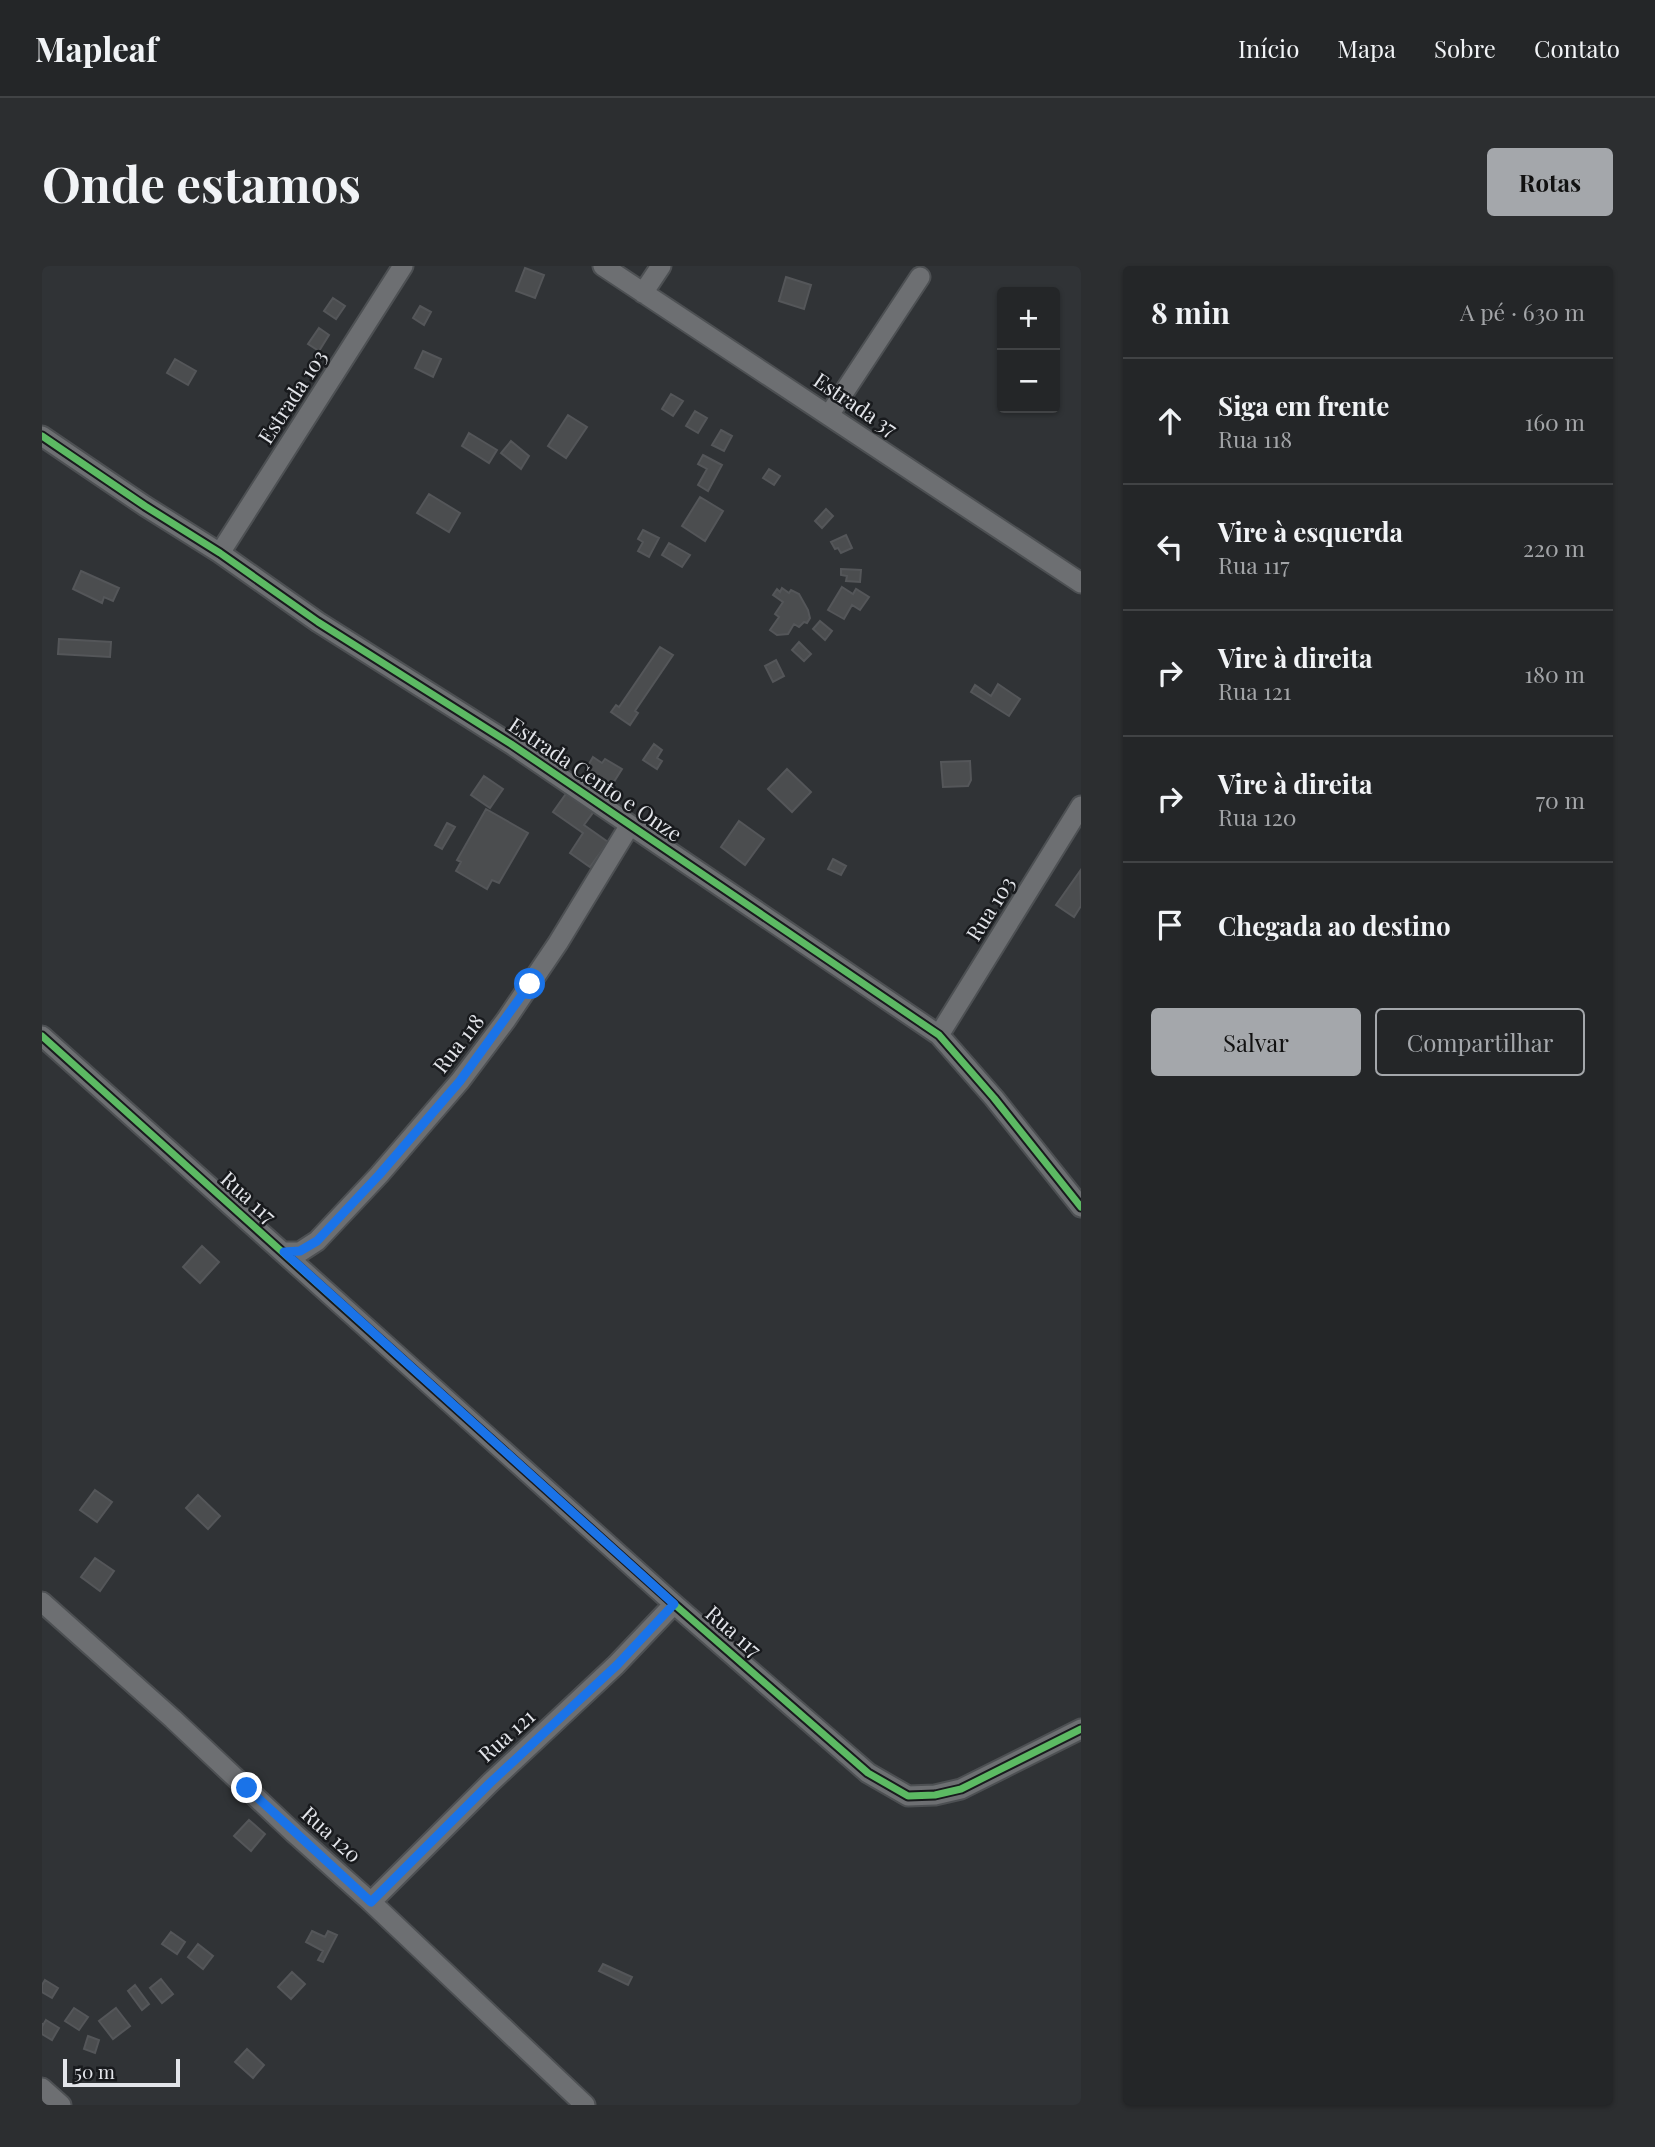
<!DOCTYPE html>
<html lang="pt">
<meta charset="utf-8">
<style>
:root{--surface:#242628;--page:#2c2e30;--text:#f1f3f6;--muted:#a3a5a8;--line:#414345;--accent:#a4a7ab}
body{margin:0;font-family:"Playfair Display",serif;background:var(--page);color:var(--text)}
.controls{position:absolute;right:21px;top:21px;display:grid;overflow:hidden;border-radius:7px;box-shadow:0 2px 5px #0004}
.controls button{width:63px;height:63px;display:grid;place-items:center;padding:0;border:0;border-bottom:2px solid var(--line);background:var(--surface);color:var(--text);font:35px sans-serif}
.scale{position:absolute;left:21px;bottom:18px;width:117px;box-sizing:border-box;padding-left:7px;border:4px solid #e3e5ea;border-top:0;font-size:19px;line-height:24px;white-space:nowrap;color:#e3e5ea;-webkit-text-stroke:5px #181a1d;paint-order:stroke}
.stop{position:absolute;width:21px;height:21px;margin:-16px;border:5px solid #1a73e8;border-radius:50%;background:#fff}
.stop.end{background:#1a73e8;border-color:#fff;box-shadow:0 2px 7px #0008}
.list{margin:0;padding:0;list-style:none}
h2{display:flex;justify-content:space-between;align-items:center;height:91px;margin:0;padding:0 28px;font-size:30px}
h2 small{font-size:23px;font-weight:400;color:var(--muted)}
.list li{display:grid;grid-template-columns:46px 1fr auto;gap:21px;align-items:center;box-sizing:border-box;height:126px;padding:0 28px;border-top:2px solid var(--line)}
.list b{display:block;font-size:26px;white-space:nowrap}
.list p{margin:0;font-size:23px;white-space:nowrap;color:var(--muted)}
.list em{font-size:23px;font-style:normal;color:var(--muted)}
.actions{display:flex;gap:14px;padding:21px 28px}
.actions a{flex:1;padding:16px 0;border:2px solid var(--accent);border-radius:7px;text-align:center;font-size:24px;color:var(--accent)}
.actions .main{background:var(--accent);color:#111}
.icon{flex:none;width:38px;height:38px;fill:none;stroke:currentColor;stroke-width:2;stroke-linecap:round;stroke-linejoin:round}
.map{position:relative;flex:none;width:1039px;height:1839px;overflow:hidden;border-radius:7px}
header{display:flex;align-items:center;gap:42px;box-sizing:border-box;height:98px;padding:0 35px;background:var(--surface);border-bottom:2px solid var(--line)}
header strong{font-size:33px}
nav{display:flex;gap:38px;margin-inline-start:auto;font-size:24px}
.intro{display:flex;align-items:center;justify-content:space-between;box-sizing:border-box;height:168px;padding:0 42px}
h1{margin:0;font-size:49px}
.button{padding:18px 32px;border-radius:7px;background:var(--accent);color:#111;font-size:24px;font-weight:700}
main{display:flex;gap:42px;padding:0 42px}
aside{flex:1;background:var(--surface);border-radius:7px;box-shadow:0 2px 5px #0004}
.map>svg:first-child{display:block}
.building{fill:#4b4d4f;stroke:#545659;stroke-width:2}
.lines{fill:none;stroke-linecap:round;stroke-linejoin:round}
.minor-casing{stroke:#4d5053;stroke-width:23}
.minor{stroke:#6d6f72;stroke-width:19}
.cycleway-casing{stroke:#181a1d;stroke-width:11}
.cycleway{stroke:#5cba63;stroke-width:7}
.route{stroke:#1a73e8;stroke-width:9}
.labels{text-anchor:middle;stroke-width:5;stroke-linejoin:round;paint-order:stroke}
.street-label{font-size:21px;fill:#e3e5ea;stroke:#181a1d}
</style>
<header>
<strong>Mapleaf</strong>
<nav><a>Início</a><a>Mapa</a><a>Sobre</a><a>Contato</a></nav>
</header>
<div class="intro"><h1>Onde estamos</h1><a class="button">Rotas</a></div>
<main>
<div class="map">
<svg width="1039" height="1839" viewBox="0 0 1039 1839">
<rect width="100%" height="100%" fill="#303336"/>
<path class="building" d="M483 2 502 9 493 32 474 25Z
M744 11 769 19 762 43 737 35Z
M291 32 303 40 294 53 282 45Z
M378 40 389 46 382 59 371 52Z
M277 62 287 69 277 85 266 78Z
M381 85 399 93 391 111 373 102Z
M133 93 154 105 146 119 125 107Z
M629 128 641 135 631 150 620 143Z
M653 145 665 152 656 167 644 160Z
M526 149 545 161 524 192 506 180Z
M679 164 690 170 682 185 670 179Z
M427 167 455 184 447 197 420 180Z
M469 175 487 190 479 203 459 187Z
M661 189 680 199 666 225 656 219 665 203 656 198Z
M727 203 738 210 732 219 721 212Z
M387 228 418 247 407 266 375 247Z
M658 231 681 245 663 275 640 260Z
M784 243 791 250 780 262 773 255Z
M601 264 617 272 607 291 596 285 601 276 596 273Z
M804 269 810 282 799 287 796 282 793 283 789 276Z
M627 277 648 289 640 301 620 289Z
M799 303 819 304 818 316 804 315 805 310 799 309Z
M39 305 77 322 71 335 62 331 60 337 31 323Z
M800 321 811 328 814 323 827 331 818 344 810 339 802 353 786 344Z
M740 322 747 327 749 324 757 328 766 344 768 352 765 357 762 356 757 361 752 358 746 368 735 369 728 364 737 351 733 348 741 336 731 329 735 323 738 326Z
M778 355 790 365 783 374 771 363Z
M17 373 69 376 68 391 16 388Z
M757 376 769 388 762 395 750 384Z
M618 381 631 389 593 445 596 447 588 459 569 446 574 439 577 441Z
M734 394 742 410 731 416 723 400Z
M956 418 978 433 967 450 929 426 933 419 949 430Z
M612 478 620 484 615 492 620 495 615 503 601 494Z
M551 491 560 497 563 493 580 503 570 519 544 503Z
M928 495 929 514 926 520 901 521 899 496Z
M745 503 769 526 750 546 726 523Z
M442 510 461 523 448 542 429 529Z
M526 525 553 544 542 559 566 576 548 601 528 587 541 567 511 546Z
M444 543 486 567 457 617 450 614 445 623 414 605 419 596 415 594Z
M697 555 722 573 703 599 679 581Z
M405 557 413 561 400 583 393 579Z
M791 593 804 600 799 609 786 603Z
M1038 605 1039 640 1032 651 1014 639Z
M160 980 177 996 158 1017 141 1001Z
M53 1224 70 1236 55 1256 38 1244Z
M156 1229 178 1250 166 1263 144 1242Z
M53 1292 72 1305 58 1325 39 1311Z
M207 1554 223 1568 209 1585 192 1570Z
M270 1665 283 1671 286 1665 295 1669 281 1696 276 1694 281 1685 264 1676Z
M129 1666 143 1676 135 1688 120 1678Z
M156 1678 171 1690 161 1703 146 1691Z
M561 1698 590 1711 586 1719 557 1705Z
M250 1706 263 1718 249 1733 236 1721Z
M119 1713 131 1728 120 1737 108 1722Z
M3 1714 16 1722 10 1732 0 1726V1719Z
M93 1719 107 1738 100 1744 86 1725Z
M32 1742 46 1751 37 1764 23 1755Z
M74 1742 88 1760 71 1773 57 1755Z
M4 1754 17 1762 10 1774 0 1768V1758L1 1759Z
M46 1770 57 1774 53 1787 42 1783Z
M205 1783 222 1799 211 1812 193 1796Z"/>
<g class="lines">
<defs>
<path id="minor" d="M561 0 1039 317
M601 27 619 0
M787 149 878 11
M0 170 103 240 178 287 276 356 469 478 897 769 952 832 1039 941
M178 287 361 0
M897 769 1039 540
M0 770 632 1338 826 1507 866 1530 893 1529 919 1523 1039 1463
M242 986H258L275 975 337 909 418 815 464 754 516 677 588 559
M0 1336 131 1453 252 1567 329 1636 543 1839
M329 1636 448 1517 574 1399 632 1338
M0 1822 19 1839"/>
</defs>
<use href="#minor" class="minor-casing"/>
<use href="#minor" class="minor"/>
<defs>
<path id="cycleway" d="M0 170 103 240 178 287 276 356 469 478 897 769 952 832 1039 941
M0 770 632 1338 826 1507 866 1530 893 1529 919 1523 1039 1463"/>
</defs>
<use href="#cycleway" class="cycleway-casing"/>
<use href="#cycleway" class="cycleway"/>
</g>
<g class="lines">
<path class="route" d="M205 1522 329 1636 448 1517 575 1399 632 1338 242 986 258 985 275 975 337 909 418 815 488 718"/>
</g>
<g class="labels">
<g class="street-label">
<text transform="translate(251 131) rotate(-57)" y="7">Estrada 103</text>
<text transform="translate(813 139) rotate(34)" y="7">Estrada 37</text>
<text transform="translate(553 514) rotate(34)" y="7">Estrada Cento e Onze</text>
<text transform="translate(949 643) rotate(-58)" y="7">Rua 103</text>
<text transform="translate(417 778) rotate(-52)" y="7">Rua 118</text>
<text transform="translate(206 932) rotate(42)" y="7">Rua 117</text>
<text transform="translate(691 1366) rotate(41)" y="7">Rua 117</text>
<text transform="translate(465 1470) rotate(-42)" y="7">Rua 121</text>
<text transform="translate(289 1569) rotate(42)" y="7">Rua 120</text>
</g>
</g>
</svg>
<div class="controls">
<button>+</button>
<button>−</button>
</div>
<div class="scale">50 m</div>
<div class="stop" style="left:488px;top:718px"></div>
<div class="stop end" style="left:205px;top:1522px"></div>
</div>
<aside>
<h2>8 min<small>A pé · 630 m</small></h2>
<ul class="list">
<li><svg class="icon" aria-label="ahead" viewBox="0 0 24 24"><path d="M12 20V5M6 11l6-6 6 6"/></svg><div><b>Siga em frente</b><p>Rua 118</p></div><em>160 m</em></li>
<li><svg class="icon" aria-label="left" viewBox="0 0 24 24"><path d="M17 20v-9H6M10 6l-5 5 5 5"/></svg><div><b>Vire à esquerda</b><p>Rua 117</p></div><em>220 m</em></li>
<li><svg class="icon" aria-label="right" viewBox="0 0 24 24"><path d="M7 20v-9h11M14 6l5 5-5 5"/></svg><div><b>Vire à direita</b><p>Rua 121</p></div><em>180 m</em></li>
<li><svg class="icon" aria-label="right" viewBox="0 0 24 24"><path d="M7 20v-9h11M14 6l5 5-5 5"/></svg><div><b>Vire à direita</b><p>Rua 120</p></div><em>70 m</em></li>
<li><svg class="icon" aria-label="arrive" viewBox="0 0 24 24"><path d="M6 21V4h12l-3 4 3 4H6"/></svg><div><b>Chegada ao destino</b></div></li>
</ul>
<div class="actions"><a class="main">Salvar</a><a>Compartilhar</a></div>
</aside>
</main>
